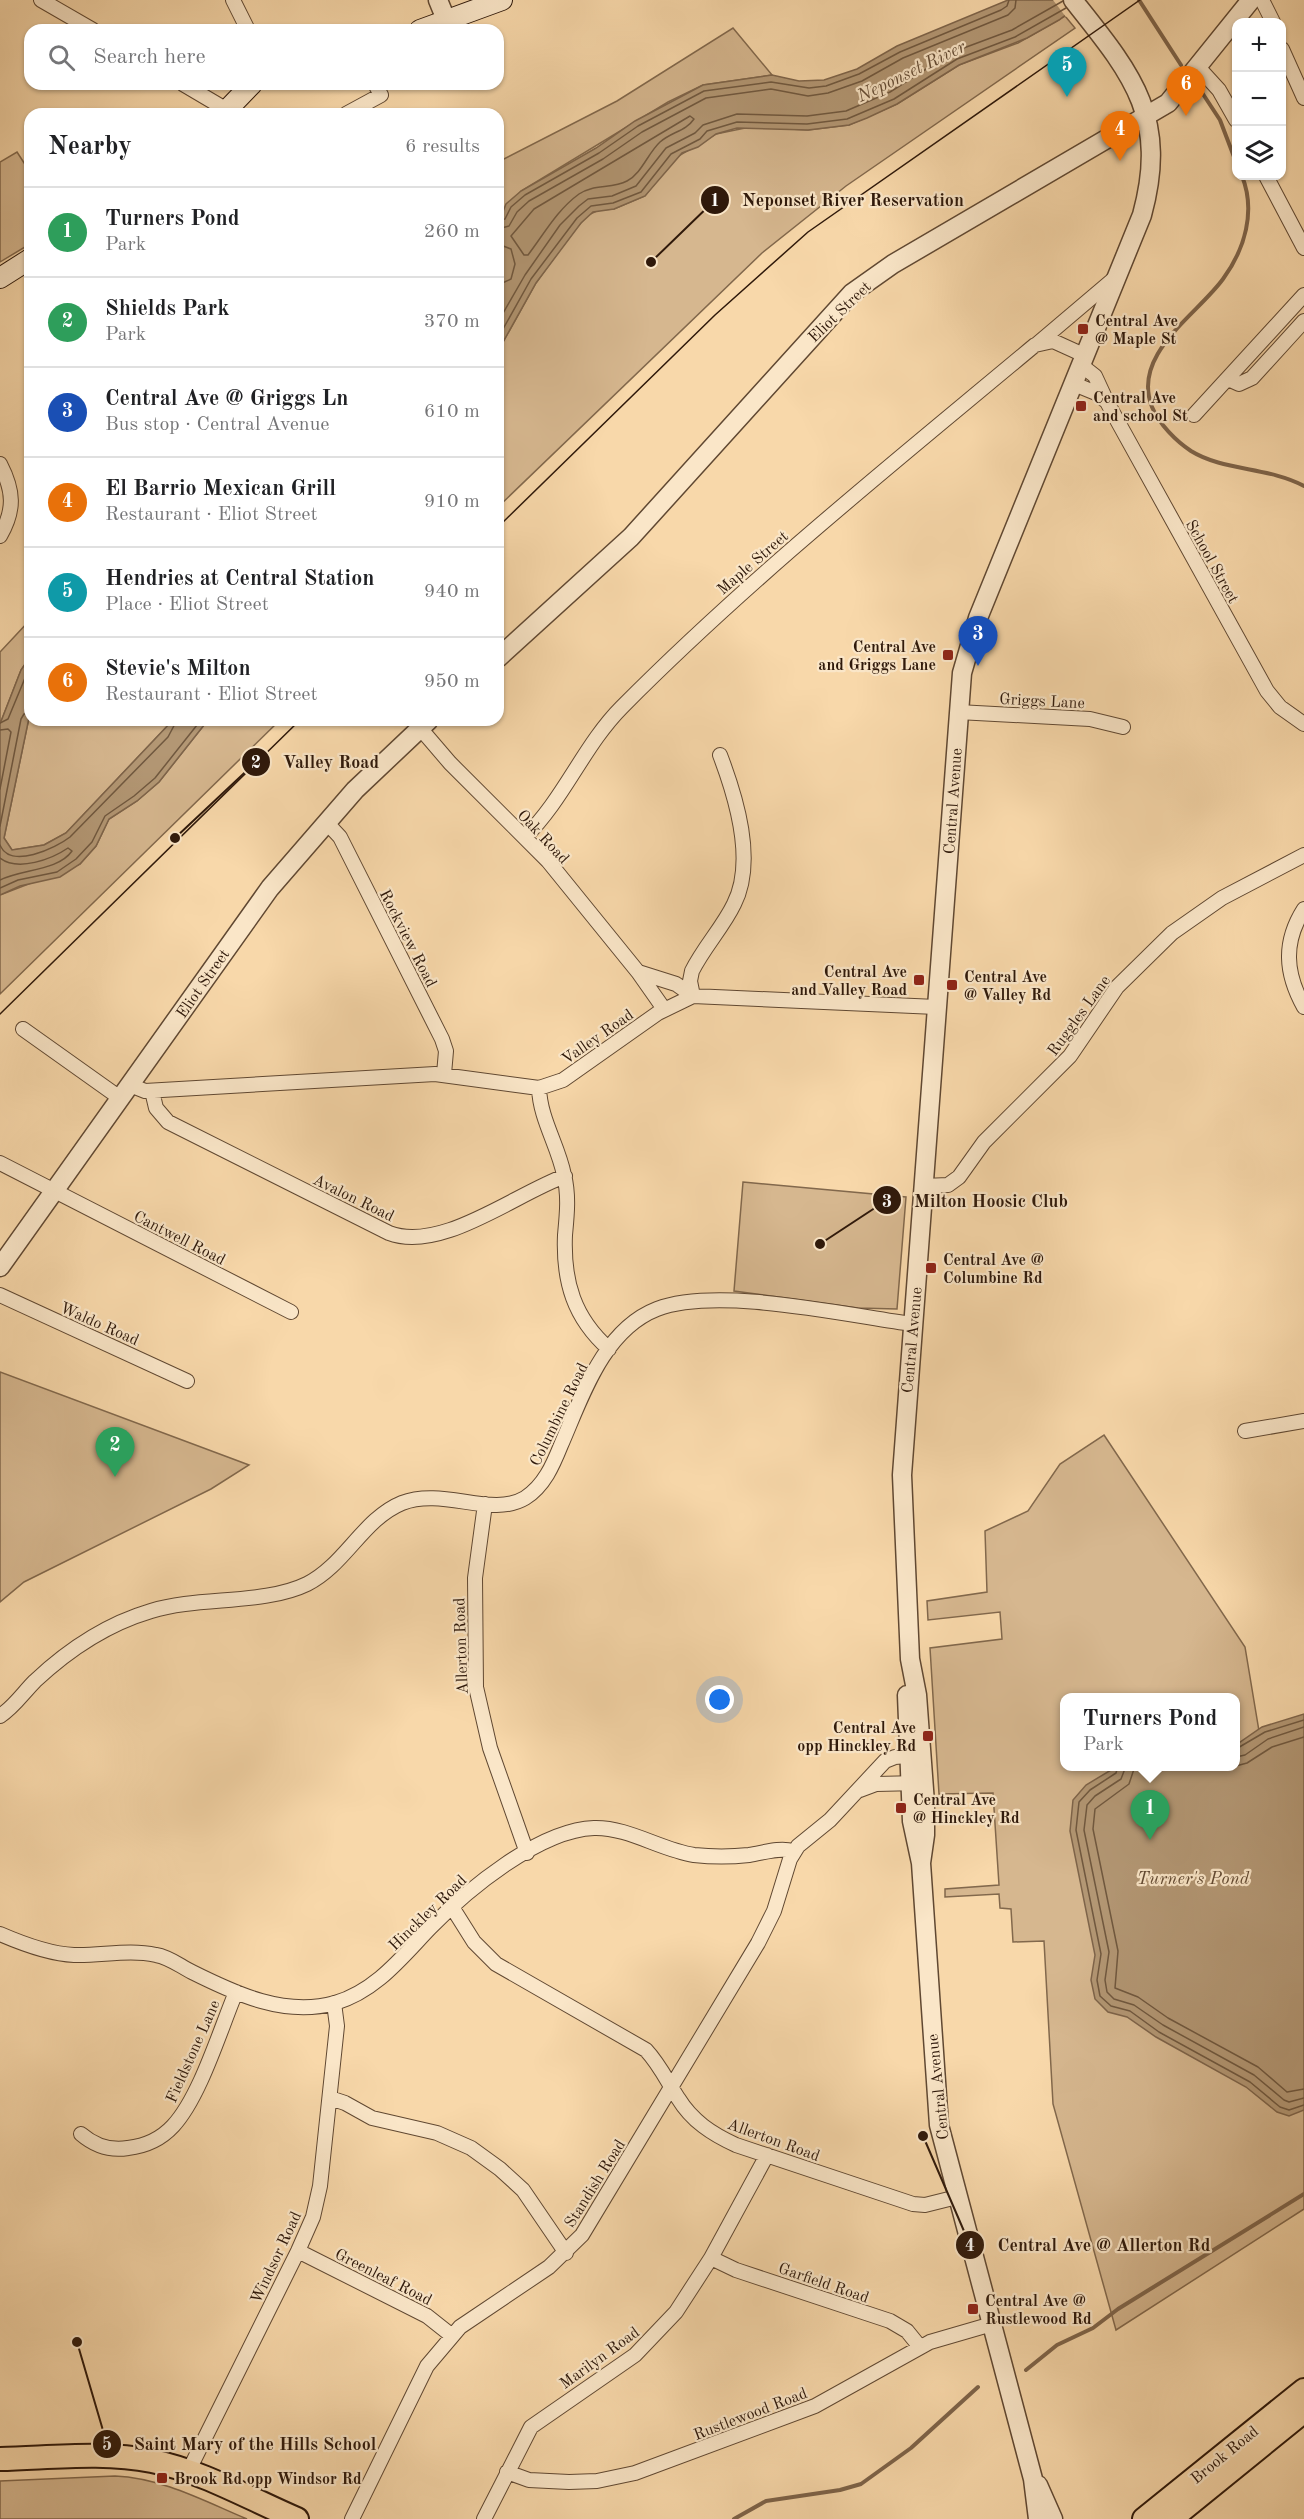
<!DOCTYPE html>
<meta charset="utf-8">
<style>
:root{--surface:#fff;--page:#f2f2f2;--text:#202124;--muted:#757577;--line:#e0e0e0;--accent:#8f2418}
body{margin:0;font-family:"Old Standard TT",serif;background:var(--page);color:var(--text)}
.controls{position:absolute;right:18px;top:18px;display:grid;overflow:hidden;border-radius:12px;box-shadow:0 2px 4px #0004}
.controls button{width:54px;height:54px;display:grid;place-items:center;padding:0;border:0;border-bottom:2px solid var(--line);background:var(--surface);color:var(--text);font:30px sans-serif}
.you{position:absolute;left:720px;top:1700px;width:21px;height:21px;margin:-15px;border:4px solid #fff;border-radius:50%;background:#1a73e8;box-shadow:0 0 0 9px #1a73e833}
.badge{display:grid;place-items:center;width:39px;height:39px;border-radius:50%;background:var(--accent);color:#fff;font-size:20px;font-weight:700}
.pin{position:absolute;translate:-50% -50px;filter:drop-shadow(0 2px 3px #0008)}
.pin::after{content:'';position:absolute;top:32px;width:21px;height:18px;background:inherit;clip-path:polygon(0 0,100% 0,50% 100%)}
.popup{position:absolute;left:1060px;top:1693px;width:180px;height:78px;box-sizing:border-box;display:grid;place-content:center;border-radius:12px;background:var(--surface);filter:drop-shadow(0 2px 4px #0005);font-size:20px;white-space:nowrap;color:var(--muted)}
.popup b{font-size:22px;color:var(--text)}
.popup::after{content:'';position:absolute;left:50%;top:100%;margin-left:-12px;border:12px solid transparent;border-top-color:var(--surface)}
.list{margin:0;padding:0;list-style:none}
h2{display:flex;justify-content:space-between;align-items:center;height:78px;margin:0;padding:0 24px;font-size:26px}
h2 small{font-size:20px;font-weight:400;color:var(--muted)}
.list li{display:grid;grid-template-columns:39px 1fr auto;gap:18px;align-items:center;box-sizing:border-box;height:90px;padding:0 24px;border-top:2px solid var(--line)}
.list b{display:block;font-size:22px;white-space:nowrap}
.list p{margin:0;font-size:20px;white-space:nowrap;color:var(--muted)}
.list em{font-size:20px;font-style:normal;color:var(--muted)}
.icon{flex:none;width:33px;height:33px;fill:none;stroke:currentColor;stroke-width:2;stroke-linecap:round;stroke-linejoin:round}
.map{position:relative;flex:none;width:1304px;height:2519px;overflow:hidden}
.search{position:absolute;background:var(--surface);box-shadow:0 2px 4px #0004;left:24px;top:24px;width:480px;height:66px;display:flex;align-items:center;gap:15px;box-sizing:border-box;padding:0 21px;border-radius:18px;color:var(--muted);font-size:22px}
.panel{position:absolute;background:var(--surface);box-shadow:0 2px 4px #0004;left:24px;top:108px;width:480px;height:618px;border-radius:18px}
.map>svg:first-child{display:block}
.green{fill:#d6b78f;stroke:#82684c;stroke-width:1.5;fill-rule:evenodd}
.water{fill:#b39774;stroke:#7e644a;stroke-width:1.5}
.pier{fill:#f8d8aa}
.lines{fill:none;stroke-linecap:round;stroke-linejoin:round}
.shore{stroke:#70583f;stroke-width:1.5}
.stream{stroke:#7e644a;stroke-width:4}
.minor-casing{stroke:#604832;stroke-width:16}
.tertiary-casing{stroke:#604832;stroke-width:21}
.secondary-casing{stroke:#2e180a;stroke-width:22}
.primary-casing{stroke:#2e180a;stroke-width:26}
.minor{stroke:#fae6c8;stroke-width:14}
.tertiary{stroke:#fae6c8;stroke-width:18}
.secondary{stroke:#fae6c8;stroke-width:20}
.primary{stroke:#f8d8aa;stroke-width:22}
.tram{stroke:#2e180a;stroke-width:1.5}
.poi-dot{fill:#8f2418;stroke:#fae6c8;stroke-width:2}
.labels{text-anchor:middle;stroke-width:4.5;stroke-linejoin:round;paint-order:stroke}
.street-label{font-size:16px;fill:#2e180a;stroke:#fae6c8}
.poi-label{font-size:16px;font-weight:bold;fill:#2e180a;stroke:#fae6c8;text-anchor:start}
.water-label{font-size:18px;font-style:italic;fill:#634b34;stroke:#fae6c8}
.leader{fill:none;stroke:#2e180a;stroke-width:2}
.callout-dot{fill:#2e180a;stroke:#fae6c8;stroke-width:2}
.mark-label{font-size:18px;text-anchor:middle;font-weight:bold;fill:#fff}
.callout-label{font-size:18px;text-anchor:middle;font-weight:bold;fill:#2e180a;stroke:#fae6c8;stroke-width:4.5;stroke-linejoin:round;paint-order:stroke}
</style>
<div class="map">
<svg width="1304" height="2519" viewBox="0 0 1304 2519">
<rect width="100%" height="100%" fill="#f8d8aa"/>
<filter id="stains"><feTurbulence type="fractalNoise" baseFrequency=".00333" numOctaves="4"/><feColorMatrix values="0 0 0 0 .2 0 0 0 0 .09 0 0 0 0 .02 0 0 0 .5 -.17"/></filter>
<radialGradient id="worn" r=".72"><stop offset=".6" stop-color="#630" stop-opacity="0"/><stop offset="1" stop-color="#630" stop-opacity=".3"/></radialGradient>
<path class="green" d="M1065 16 1075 28 846 186 762 253 498 507V351L536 283 571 234 588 215 599 210 614 209 645 196 675 158 716 134 750 127 808 130 849 125 897 104 959 65 1018 43Z
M733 28 772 75 703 85 668 102 521 191 499 218 498 224V162L617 101Z
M17 152 30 172V244L0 262V162Z
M30 620V657L21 670 0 724V652Z
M30 713V720H173L66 833 44 845 12 850 4 838Z
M208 720H280L0 994V895L80 864 96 846 109 819 137 801 159 782Z
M743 1182 906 1197 897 1309 858 1308 734 1291Z
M0 1372 249 1465 211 1489 24 1582 0 1602Z
M1104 1435 1245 1647 1268 1785 1304 1779V2209L1116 2330 1053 2104 1044 1941 1013 1942 1011 1909 1000 1908 999 1894 945 1897V1889L999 1885 993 1793 939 1794 930 1648 1002 1639 1000 1612 928 1620 927 1601 987 1592 985 1531 1028 1511 1060 1464ZM1064 1698H1236V1766H1064Z
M115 2476C162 2478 204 2501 247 2519H0V2481Z"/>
<path class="water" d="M1008 0H1085L1059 20 1027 38 959 65 897 104 867 118 849 125 808 130 737 128 716 134 698 147 682 153 645 196 614 209 593 212 581 223 536 283 498 351V284L502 264 498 224 506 204 521 191 596 148 635 121 703 85 772 75 799 81 824 80 857 69 897 46Z
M30 657V713L4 838 12 850 44 845 66 833 173 720H208L159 782 137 801 109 819 96 846 80 864 60 877 20 886 0 895V724L21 670Z
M1304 1714V2110L1289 2116 1277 2112 1246 2087 1156 2037 1127 2017 1108 2012 1095 1999 1091 1980 1095 1955 1070 1831 1073 1800 1086 1785 1116 1767 1236 1766V1745L1262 1727Z"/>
<path class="pier" d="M1053 0H1088L1066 17Z"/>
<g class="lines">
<path class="shore" d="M690 116 694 119C686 131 671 132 660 142 648 153 642 173 627 181 612 189 593 184 579 194 557 210 544 234 528 255H524L511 236 534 209Z
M498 221 505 219 511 207 525 195 599 153 638 126 704 91 771 82 809 88 826 86 859 74 900 52 1001 10 1007 6 1009 0
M498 229 509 226 517 212 529 201 603 159 642 132 706 98 771 89 808 96 828 93 862 81 903 58 1008 15 1015 8 1016 0
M498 244 511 249 515 264 511 279 498 285
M498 322 525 275 560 225 579 206 588 199 612 196 636 186 666 148 695 133 703 125 737 114 807 116 846 111 890 92 953 52 1012 30 1063 1
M498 338 531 279 577 218 591 206 613 203 641 192 671 154 700 139 707 131 737 122 807 124 847 119 894 99 957 59 1015 37 1066 8
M0 723 8 719 30 666
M0 730 8 729 11 732 0 789
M0 826 21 719 24 714 30 713
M0 845C10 870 56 848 70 837L168 737 177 720
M0 858C18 872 52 859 68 848L72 851C58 871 22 869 0 880
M0 888 18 880 57 872 76 859 92 842 105 816 134 796 155 778 201 720
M1236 1749 1265 1732 1304 1720
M1236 1757 1245 1755 1268 1739 1304 1727
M1118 1766 1116 1773 1090 1790 1079 1802 1076 1830 1101 1954 1097 1980 1100 1996 1111 2006 1130 2011 1159 2032 1250 2082 1280 2107 1289 2110 1304 2105
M1126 1766 1121 1779 1095 1796 1087 1805 1084 1830 1109 1952 1105 1980 1107 1992 1114 1999 1134 2005 1163 2025 1254 2075 1284 2100 1289 2102 1304 2098
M1135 1766 1129 1784 1095 1809 1093 1829 1118 1951 1115 1988 1138 1997 1168 2018 1258 2067 1287 2092 1304 2089
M1236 1766 1247 1763 1272 1747 1304 1737"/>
<path class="stream" d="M1139 0 1181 65
M1201 91 1220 120 1236 162
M1242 176C1256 211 1245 249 1223 279 1197 315 1131 354 1152 407 1159 424 1176 441 1191 451 1223 471 1269 467 1304 486
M1026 2370 1057 2345 1093 2328 1118 2309 1304 2194
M734 2519 766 2501 840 2490 861 2484 911 2448 978 2387"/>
<defs>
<path id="minor" d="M41 0 93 30
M233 0 248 30
M1262 0 1273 22
M1282 49 1304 98
M1198 67 1219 90 1236 120
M183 84 227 110
M346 114 381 95 375 84
M1266 176 1304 248
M1037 344 1116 277
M1081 365 1095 376 1107 402 1267 691 1280 707 1304 724
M1228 379 1239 384 1252 378 1304 321
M1074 384 1096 393 1106 401
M1194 415 1304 295
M0 464C14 491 15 510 0 536
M958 712 1090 719 1123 727
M420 728 450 763 548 861 638 972 664 1009
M326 822 340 837 442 1039 446 1051 444 1074
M525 837C564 799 584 745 622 707 751 577 895 462 1035 345L1053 341 1086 356
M1304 909C1283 942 1285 973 1304 1007
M638 972 676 984 693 996
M693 996 690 981 692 971C704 947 723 927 734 904 756 861 736 797 720 755
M23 1029 120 1098
M130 1085 145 1091 435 1074 539 1088 563 1080 658 1013 693 996 936 1007
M539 1088C540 1119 558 1145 564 1175 569 1195 567 1214 565 1235 563 1282 574 1318 609 1349
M152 1091 156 1108 168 1122 389 1233C441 1253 515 1194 565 1176
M0 1163 291 1312
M924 1186 948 1185 959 1177 984 1142 1070 1056 1117 987 1172 933 1222 898 1304 855
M0 1295 187 1381
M1245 1431 1304 1421
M485 1504 475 1578 476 1687 490 1748 527 1853
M0 1716C14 1707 23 1693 35 1681 68 1650 107 1624 151 1611 198 1596 264 1605 307 1584 345 1565 363 1519 402 1503 443 1487 492 1518 525 1498 544 1486 553 1465 561 1445 582 1397 603 1330 657 1309 718 1286 846 1315 912 1324
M860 1790 876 1784 919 1783
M452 1907 474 1942 496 1964 646 2050C660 2065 667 2081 678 2098 692 2121 712 2134 736 2145L913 2204 925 2205 957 2197
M0 1934C23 1944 49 1954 74 1955 101 1956 129 1949 156 1955 169 1957 180 1966 192 1972 236 1994 285 2017 335 2003 376 1991 402 1957 430 1928 467 1890 539 1830 594 1828 628 1827 661 1850 694 1855 712 1857 731 1857 749 1855 763 1853 779 1847 793 1851
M330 2098 345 2103 372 2118 437 2133 471 2148 500 2169 523 2190 566 2253
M81 2134C95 2146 110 2151 128 2148 145 2146 161 2139 173 2126 200 2097 220 2030 236 1992
M298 2251 427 2316 451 2335
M711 2258 736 2270 890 2321 907 2331 920 2347
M188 2472 298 2251 313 2217 320 2186 337 2026 334 2003
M507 2472 529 2480 569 2482 597 2481 635 2473 815 2406 930 2342 992 2324
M352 2519 427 2366 460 2327 549 2267 582 2235 758 1943 774 1911 790 1859 798 1846 830 1820 885 1761 895 1757 919 1755
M484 2519 531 2427 635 2355 676 2312 711 2258 767 2155"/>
<path id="tertiary" d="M438 0 447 22
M498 658 631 537 852 293 893 264 1168 103 1251 0
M0 1267 270 888 355 790 429 720
M907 1695 912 1821 921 1863 939 2125 1033 2479 1038 2519
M921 1863 925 1835V1803L917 1695 910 1659 902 1475 962 673 978 618 1142 215C1169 116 1131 73 1073 0
M1038 2485 1053 2519"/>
<path id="secondary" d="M420 30 502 0
M223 114 252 84
M0 278 30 259"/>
<path id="primary" d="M0 2459C49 2458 103 2451 152 2461 202 2471 250 2499 297 2519
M1144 2519 1304 2390
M1171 2519 1304 2411"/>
</defs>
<use href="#minor" class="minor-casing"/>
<use href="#tertiary" class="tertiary-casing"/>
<use href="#secondary" class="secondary-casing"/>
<use href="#primary" class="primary-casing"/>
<use href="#minor" class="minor"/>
<use href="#tertiary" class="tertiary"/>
<use href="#secondary" class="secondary"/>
<use href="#primary" class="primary"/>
<path class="tram" d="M498 527 715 315 808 232 1140 0
M0 1014 300 720"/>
</g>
<g class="poi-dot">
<rect x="1077" y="323" width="12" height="12" rx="3"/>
<rect x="1075" y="400" width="12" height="12" rx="3"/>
<rect x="942" y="649" width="12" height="12" rx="3"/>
<rect x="913" y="974" width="12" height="12" rx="3"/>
<rect x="946" y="979" width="12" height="12" rx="3"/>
<rect x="925" y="1262" width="12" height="12" rx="3"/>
<rect x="922" y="1730" width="12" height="12" rx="3"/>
<rect x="895" y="1802" width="12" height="12" rx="3"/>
<rect x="967" y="2303" width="12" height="12" rx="3"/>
<rect x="156" y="2472" width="12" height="12" rx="3"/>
</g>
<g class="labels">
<g class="street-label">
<text transform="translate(839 311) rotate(-44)" y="6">Eliot Street</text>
<text transform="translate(1213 561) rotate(61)" y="6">School Street</text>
<text transform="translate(752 562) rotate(-41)" y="6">Maple Street</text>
<text transform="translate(1042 700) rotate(3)" y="6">Griggs Lane</text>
<text transform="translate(952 801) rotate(-86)" y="6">Central Avenue</text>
<text transform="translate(544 836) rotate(47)" y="6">Oak Road</text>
<text transform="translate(409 938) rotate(63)" y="6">Rockview Road</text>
<text transform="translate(202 983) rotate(-55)" y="6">Eliot Street</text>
<text transform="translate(1078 1015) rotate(-54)" y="6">Ruggles Lane</text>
<text transform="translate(597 1036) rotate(-35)" y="6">Valley Road</text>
<text transform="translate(354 1197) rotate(26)" y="6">Avalon Road</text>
<text transform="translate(180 1237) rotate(27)" y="6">Cantwell Road</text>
<text transform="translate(100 1323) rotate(24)" y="6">Waldo Road</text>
<text transform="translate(911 1340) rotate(-85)" y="6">Central Avenue</text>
<text transform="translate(558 1414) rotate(-64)" y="6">Columbine Road</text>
<text transform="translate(460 1646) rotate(-92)" y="6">Allerton Road</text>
<text transform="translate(427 1912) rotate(-44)" y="6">Hinckley Road</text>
<text transform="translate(192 2051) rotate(-66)" y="6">Fieldstone Lane</text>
<text transform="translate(937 2087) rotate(-96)" y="6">Central Avenue</text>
<text transform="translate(774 2139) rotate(20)" y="6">Allerton Road</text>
<text transform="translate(594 2183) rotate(-58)" y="6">Standish Road</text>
<text transform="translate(275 2257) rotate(-65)" y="6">Windsor Road</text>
<text transform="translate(384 2276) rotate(27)" y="6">Greenleaf Road</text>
<text transform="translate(824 2282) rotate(19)" y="6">Garfield Road</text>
<text transform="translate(599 2357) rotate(-36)" y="6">Marilyn Road</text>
<text transform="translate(750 2413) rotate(-21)" y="6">Rustlewood Road</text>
<text transform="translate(1224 2454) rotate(-39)" y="6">Brook Road</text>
</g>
<g class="poi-label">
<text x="1095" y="326">Central Ave<tspan x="1095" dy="18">@ Maple St</tspan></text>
<text x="1093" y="403">Central Ave<tspan x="1093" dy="18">and school St</tspan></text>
<text x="936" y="652" text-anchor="end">Central Ave<tspan x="936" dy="18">and Griggs Lane</tspan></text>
<text x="907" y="977" text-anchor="end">Central Ave<tspan x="907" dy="18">and Valley Road</tspan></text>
<text x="964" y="982">Central Ave<tspan x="964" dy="18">@ Valley Rd</tspan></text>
<text x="943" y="1265">Central Ave @<tspan x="943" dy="18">Columbine Rd</tspan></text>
<text x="916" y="1733" text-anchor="end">Central Ave<tspan x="916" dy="18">opp Hinckley Rd</tspan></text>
<text x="913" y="1805">Central Ave<tspan x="913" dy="18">@ Hinckley Rd</tspan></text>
<text x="985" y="2306">Central Ave @<tspan x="985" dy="18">Rustlewood Rd</tspan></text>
<text x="174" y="2484">Brook Rd opp Windsor Rd</text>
</g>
<g class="water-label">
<text transform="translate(911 71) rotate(-26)" y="6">Neponset River</text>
<text x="1193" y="1884">Turner's Pond</text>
</g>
</g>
<path class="leader" d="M651 262L715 200M175 838L256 762M820 1244L887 1200M923 2136L970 2245M77 2342L107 2444"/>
<g class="callout-dot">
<circle cx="651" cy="262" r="6"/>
<circle cx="175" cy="838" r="6"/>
<circle cx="820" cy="1244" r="6"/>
<circle cx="923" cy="2136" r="6"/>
<circle cx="77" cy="2342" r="6"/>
<circle cx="715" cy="200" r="15"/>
<circle cx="256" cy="762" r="15"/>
<circle cx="887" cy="1200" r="15"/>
<circle cx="970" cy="2245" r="15"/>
<circle cx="107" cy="2444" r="15"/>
</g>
<g class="mark-label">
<text x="715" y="206">1</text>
<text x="256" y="768">2</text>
<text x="887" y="1207">3</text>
<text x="970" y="2251">4</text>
<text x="107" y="2450">5</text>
</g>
<g class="callout-label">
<text x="853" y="206">Neponset River Reservation</text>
<text x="331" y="768">Valley Road</text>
<text x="991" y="1207">Milton Hoosic Club</text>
<text x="1104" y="2251">Central Ave @ Allerton Rd</text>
<text x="255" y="2450">Saint Mary of the Hills School</text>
</g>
<rect width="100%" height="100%" filter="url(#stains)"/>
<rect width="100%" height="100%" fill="url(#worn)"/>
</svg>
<div class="controls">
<button>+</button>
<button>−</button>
<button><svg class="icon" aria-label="layers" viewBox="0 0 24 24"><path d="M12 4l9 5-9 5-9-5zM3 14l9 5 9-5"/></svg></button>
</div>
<div class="you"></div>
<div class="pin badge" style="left:1150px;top:1840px;background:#2e9e5b">1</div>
<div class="popup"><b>Turners Pond</b>Park</div>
<div class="pin badge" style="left:115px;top:1477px;background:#2e9e5b">2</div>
<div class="pin badge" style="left:978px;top:666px;background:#1a4fb4">3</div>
<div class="pin badge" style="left:1120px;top:161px;background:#e8710a">4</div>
<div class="pin badge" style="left:1067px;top:97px;background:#0f9aa8">5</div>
<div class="pin badge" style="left:1186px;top:116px;background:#e8710a">6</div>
<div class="search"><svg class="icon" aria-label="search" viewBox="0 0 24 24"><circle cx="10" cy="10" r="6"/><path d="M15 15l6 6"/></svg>Search here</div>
<section class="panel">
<h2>Nearby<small>6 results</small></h2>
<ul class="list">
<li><span class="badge" style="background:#2e9e5b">1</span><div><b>Turners Pond</b><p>Park</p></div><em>260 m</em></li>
<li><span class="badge" style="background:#2e9e5b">2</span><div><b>Shields Park</b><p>Park</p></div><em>370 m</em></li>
<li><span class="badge" style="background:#1a4fb4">3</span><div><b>Central Ave @ Griggs Ln</b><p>Bus stop · Central Avenue</p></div><em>610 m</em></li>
<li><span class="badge" style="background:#e8710a">4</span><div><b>El Barrio Mexican Grill</b><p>Restaurant · Eliot Street</p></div><em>910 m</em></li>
<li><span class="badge" style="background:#0f9aa8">5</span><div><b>Hendries at Central Station</b><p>Place · Eliot Street</p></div><em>940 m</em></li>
<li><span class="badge" style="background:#e8710a">6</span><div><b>Stevie's Milton</b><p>Restaurant · Eliot Street</p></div><em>950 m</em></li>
</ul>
</section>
</div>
